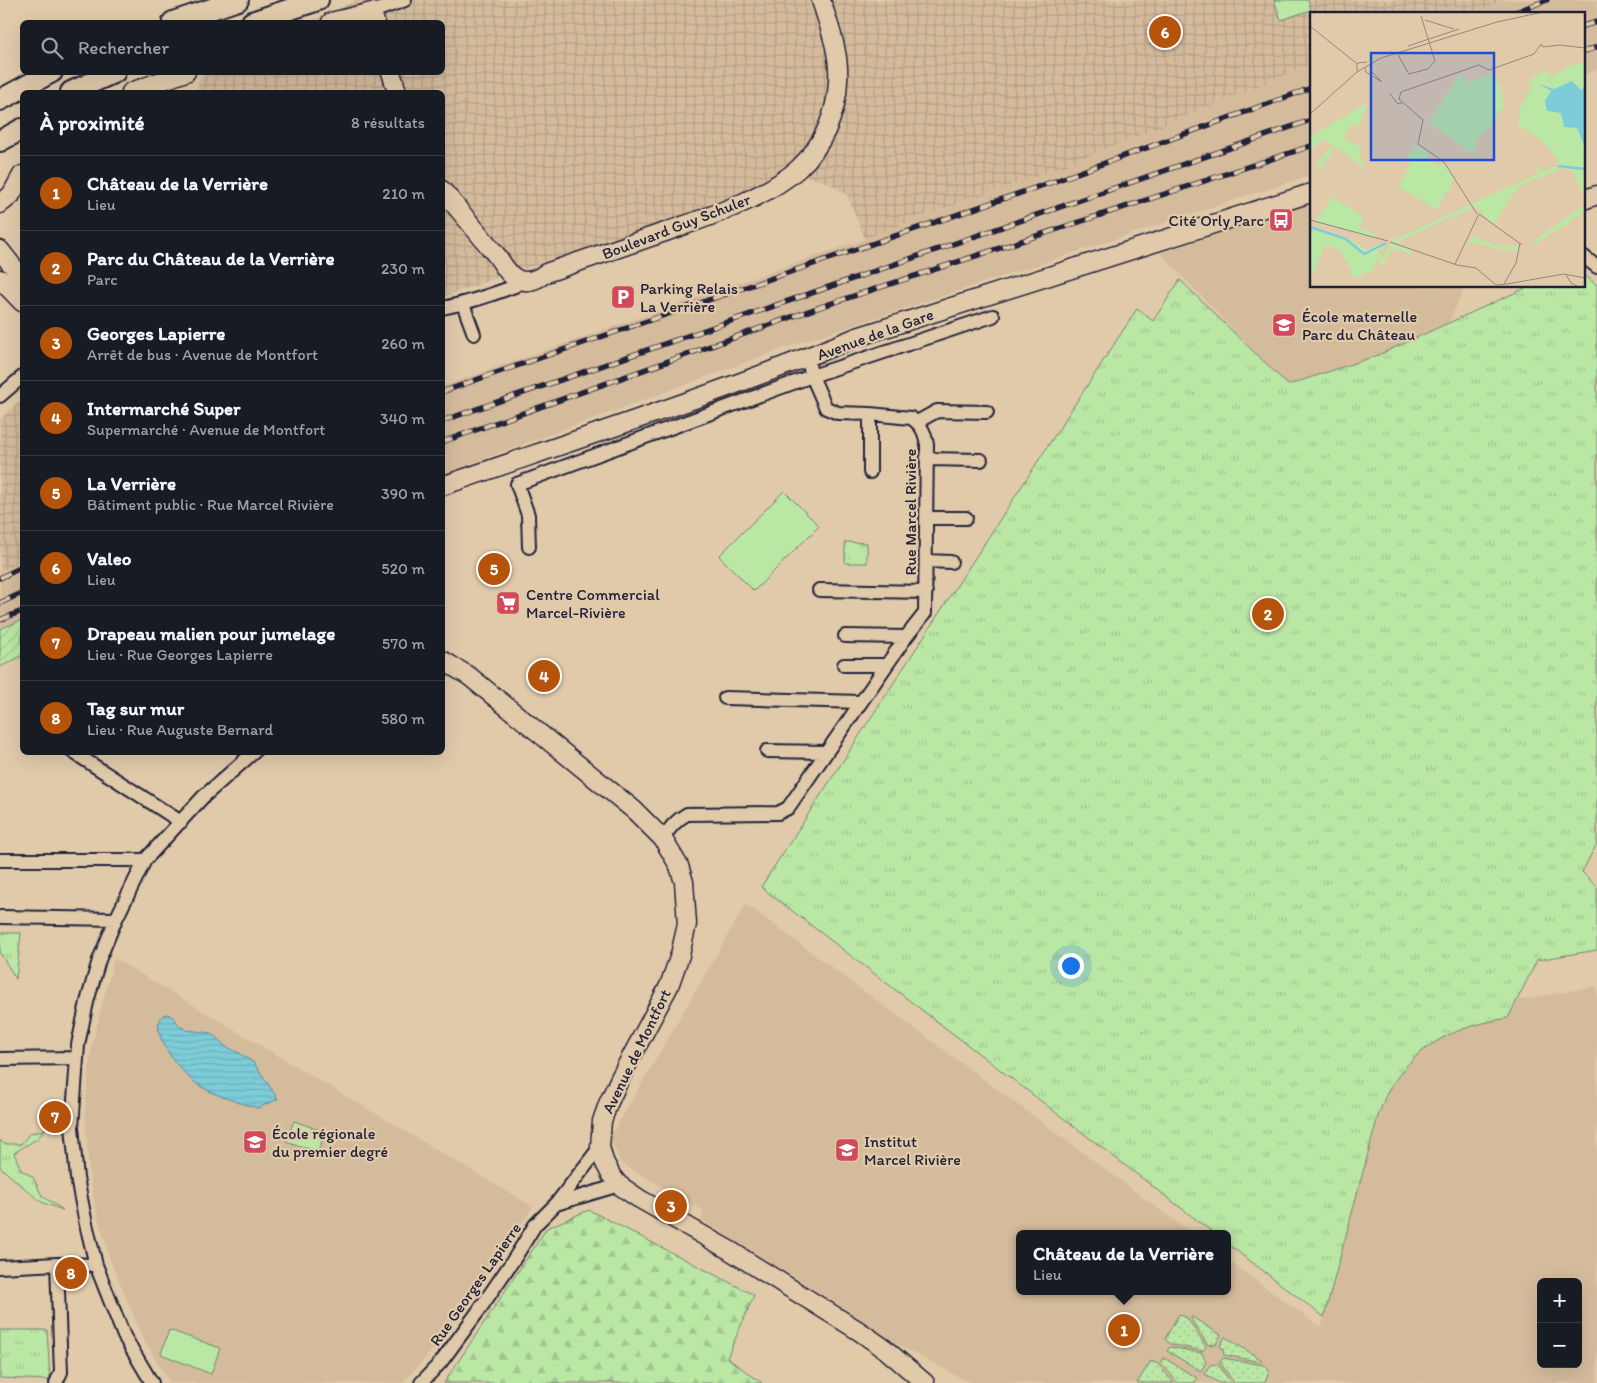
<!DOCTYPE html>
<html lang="fr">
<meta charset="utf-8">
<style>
:root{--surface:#171b24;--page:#20242c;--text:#f1f3f6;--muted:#9ea1a6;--line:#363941;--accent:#b45309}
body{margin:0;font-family:Itim,sans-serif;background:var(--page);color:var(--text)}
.controls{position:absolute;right:15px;bottom:15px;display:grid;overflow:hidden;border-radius:8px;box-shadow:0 5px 20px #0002}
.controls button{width:45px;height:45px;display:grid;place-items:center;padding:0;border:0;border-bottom:1px solid var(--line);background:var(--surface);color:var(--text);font:25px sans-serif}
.you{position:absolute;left:1070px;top:965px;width:18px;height:18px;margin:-12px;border:4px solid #fff;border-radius:50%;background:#1a73e8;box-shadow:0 0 0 8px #1a73e833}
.badge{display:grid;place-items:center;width:32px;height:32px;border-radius:50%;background:var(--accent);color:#fff;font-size:16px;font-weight:700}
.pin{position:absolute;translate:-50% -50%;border:2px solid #fff;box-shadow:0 1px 5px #0006}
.popup{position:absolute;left:1016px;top:1230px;width:215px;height:65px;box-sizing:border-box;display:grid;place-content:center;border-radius:8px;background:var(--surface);filter:drop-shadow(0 1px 4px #0005);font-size:16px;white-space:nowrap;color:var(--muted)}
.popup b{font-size:19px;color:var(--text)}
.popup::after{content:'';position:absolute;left:50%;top:100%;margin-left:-10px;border:10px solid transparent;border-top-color:var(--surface)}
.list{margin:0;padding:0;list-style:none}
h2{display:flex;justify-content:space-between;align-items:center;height:65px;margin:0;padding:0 20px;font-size:21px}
h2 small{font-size:16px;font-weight:400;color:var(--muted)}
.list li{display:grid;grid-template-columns:32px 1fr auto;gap:15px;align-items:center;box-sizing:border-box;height:75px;padding:0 20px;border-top:1px solid var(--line)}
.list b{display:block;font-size:19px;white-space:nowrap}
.list p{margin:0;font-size:16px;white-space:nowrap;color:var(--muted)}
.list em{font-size:16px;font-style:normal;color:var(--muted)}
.icon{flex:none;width:28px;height:28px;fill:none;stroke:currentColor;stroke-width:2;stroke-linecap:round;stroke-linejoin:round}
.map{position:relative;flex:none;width:1597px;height:1383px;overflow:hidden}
.search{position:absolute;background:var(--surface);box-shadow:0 5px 20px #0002;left:20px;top:20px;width:425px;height:55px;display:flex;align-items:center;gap:12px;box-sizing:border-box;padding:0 18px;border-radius:8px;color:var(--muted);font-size:19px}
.panel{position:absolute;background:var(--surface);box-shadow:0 5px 20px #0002;left:20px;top:90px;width:425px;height:665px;border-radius:8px}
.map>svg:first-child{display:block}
.built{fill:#d4bb9c;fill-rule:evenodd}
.industrial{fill:url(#industrial-grid)}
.grass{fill:url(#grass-dots);stroke:#6e8470}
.forest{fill:url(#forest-firs);stroke:#6e8470}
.park{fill:url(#park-tufts);stroke:#6e8470}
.garden{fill:url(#garden-furrows);stroke:#6e8470}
.pitch{fill:#bbe7a5;stroke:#6e8470}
.water{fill:url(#water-rules);stroke:#59889a}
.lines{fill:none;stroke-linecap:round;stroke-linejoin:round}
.street-casing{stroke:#22223b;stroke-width:16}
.secondary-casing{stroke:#22223b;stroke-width:21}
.primary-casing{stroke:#22223b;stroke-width:24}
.street{stroke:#e0caaa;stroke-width:12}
.secondary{stroke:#e0caaa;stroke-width:18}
.primary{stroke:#e0caaa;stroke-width:20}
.rail-casing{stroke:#22223b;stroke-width:5.5}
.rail{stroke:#e0caaa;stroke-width:4;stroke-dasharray:11;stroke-linecap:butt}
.labels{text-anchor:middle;stroke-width:4.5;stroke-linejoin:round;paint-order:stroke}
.poi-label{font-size:16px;fill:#22223b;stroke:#e0caaa;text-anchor:start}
.street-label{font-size:16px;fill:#22223b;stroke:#e0caaa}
.inset-river{fill:none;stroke:#7dccd9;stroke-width:2.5}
.inset-road{fill:none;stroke:#94877e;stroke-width:1}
.view{fill:#1d4ed8;fill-opacity:0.15;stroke:#1d4ed8;stroke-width:2.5}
.inset-edge{fill:none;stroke:#22223b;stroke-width:2.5}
</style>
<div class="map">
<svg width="1597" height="1383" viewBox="0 0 1597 1383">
<defs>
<pattern id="industrial-grid" width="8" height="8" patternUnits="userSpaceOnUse" patternTransform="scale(1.25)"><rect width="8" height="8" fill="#d4bb9c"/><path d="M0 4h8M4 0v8" fill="none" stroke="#b6a087"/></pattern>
<pattern id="grass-dots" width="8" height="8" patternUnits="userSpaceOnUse" patternTransform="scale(1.25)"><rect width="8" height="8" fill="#bbe7a5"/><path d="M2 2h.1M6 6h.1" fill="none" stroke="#a0c68f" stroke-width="1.8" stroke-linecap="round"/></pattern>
<pattern id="forest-firs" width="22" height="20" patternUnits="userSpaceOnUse" patternTransform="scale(1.25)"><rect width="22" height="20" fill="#bbe7a5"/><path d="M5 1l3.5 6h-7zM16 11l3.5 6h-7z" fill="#a0c68f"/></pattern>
<pattern id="park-tufts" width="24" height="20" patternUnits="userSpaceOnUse" patternTransform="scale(1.25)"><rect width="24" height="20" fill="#bbe7a5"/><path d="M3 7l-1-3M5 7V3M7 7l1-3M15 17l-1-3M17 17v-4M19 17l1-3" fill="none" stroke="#a0c68f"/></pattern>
<pattern id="garden-furrows" width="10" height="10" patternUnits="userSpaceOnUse" patternTransform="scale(1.25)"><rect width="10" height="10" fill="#bbe7a5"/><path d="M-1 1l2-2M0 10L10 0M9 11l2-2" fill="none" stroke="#a0c68f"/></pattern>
<pattern id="water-rules" width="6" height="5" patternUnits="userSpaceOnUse" patternTransform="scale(1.25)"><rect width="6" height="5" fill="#7dccd9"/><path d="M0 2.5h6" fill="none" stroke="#6cafbb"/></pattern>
</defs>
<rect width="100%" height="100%" fill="#e0caaa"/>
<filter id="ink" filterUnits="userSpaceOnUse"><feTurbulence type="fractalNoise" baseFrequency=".02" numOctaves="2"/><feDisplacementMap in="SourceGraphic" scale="10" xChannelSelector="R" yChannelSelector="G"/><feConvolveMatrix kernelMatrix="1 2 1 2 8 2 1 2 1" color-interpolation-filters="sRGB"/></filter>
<g filter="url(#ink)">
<path class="built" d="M1506 0H1597V70L1583 75V14H1432L1452 5 1471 13Z
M1311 64V175L796 344 443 474V386L865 239 917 218 1065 166Z
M1311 204V286H1465L1448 324 1376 356 1287 385 1160 253Z
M22 561V620L0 629V571Z
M746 904 1193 1234H1020V1291H1228V1260L1321 1328 1378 1116 1388 1093 1401 1073 1415 1056 1435 1041 1453 1032 1473 1025 1508 1018 1516 1001 1597 986V1383H971L889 1340 846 1309 701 1220 704 1211 621 1163 610 1138ZM1541 1282H1578V1364H1541Z
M114 958 533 1207 444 1337 403 1383H170L143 1338 110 1259 97 1214 89 1174 85 1110 92 1045Z"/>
<path class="industrial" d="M357 0H1506L1471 13 1452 5 1432 14H1311V64L1065 166 917 218 865 239 847 195 831 184 788 170 725 205 499 277 443 297 442 92H196L201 77 210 73 442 72V22H310Z
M22 399V561L0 571V419Z"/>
<path class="grass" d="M1179 1314 1187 1318 1206 1346 1203 1351 1170 1344 1165 1339Z
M1192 1317 1221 1335 1216 1344 1208 1345 1191 1319Z
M1225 1337 1262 1360 1261 1362 1224 1355 1223 1349 1220 1346Z
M1170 1347 1202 1353 1206 1362 1201 1371 1167 1351Z
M1164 1358 1197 1378 1194 1383H1178L1161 1363Z
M1223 1358 1263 1365 1268 1368 1269 1372 1264 1383H1234L1220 1362Z
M1151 1361 1158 1364 1174 1383H1137Z
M1218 1364 1231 1383H1219L1205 1374 1210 1365Z"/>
<path class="forest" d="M589 1210 754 1295 727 1358 762 1383H444L547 1228Z"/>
<path class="park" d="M1583 274 1597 285V843L1582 872 1597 887V950L1537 960 1508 1018C1455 1027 1417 1043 1388 1091 1384 1099 1381 1108 1378 1116L1324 1317 1228 1244V1234H1215L761 887 1137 309 1153 321 1180 280 1288 385 1376 356 1530 286H1583Z
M845 542 867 543V563H845Z
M0 933H21L16 979 0 953Z
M55 1117 38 1138 14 1153 21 1170 33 1177 42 1196 63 1210 41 1202 0 1167V1140L4 1144H21L30 1133 42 1131Z
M0 1330H47L50 1380 0 1378Z"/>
<path class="garden" d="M22 620V656L0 667V629Z"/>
<path class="pitch" d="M1274 0H1308L1311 10 1281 20Z
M784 491 819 526 754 591 719 556Z
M294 1121 325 1132 318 1152 286 1141Z
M169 1330 220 1348 211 1374 161 1354Z"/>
<path class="water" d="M166 1014 172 1016 179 1025 186 1030 211 1033 225 1046 239 1053 254 1063 278 1099 258 1108C239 1103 216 1096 200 1086 185 1078 141 1027 166 1014Z"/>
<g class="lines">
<defs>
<path id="street" d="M372 12 405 0
M1583 256 1597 267
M463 304 474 334
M442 308C468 303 491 295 515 286L518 280
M807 358 812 376 993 316
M0 396 22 377
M917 422 937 411 987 412
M927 459 981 460
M870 472V414
M927 518H966
M529 547 528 515 517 484 812 376 826 408 838 413 870 414 911 418C922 425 925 433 927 445L925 613 906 637 788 808 778 813 687 814C676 820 669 828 663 839
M927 561 951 562
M819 590 926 592
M845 636 906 637
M844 665H886
M725 698 861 702
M767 751 826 752
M73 752 181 822
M0 860H145
M0 917 116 919
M0 1059 77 1058
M556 1204 619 1185
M0 1267 57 1264 96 1265
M56 1383 61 1372 57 1264
M152 1383 124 1336 96 1265 86 1224 77 1178 72 1127 78 1045 87 1002 99 960 116 919 145 860 203 797 254 752
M421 1383 441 1362 477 1313 516 1256 535 1225 556 1204 600 1147"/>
<path id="secondary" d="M331 22 372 12 375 22
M391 72 397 92
M131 92 186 72
M442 190C461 212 479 234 497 256 503 264 508 275 517 279 527 284 538 279 546 273 587 259 627 245 668 231 711 216 764 199 798 169 822 147 837 114 838 81 840 53 829 26 821 0
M1583 200 1597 195
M0 204 11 195 22 175
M0 250 22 278
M0 279 22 302
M442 486C581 438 721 393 857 337L1311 193
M442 660 469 676 634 810 663 839 679 866 684 882 687 924 680 955 669 986 620 1078 608 1104 602 1121 600 1147 604 1161 611 1175 619 1185 638 1198 729 1250 859 1331 885 1349 925 1383"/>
<path id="primary" d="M173 22 238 0
M252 22 318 0
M71 92 115 72
M0 100 52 72
M0 141 22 129"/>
</defs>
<use href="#street" class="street-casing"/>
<use href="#secondary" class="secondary-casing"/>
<use href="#primary" class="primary-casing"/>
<use href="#street" class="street"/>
<use href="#secondary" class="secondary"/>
<use href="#primary" class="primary"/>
<defs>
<path id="rail" d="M1510 14 1547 0
M1583 26 1597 22
M1583 52 1597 47
M442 392 487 376 1058 180 1311 88
M442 421 1311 120
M442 442 814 309 1311 146
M0 578 22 567
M0 603 22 593
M0 620 22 611"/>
</defs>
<use href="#rail" class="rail-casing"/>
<use href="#rail" class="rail"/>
</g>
</g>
<defs>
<symbol id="bus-square" viewBox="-11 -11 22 22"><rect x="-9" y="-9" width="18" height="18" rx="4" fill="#d1495b" stroke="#e0caaa"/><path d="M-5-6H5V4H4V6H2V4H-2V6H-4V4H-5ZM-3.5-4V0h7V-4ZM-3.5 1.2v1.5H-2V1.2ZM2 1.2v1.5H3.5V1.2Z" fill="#fff"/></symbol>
<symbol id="parking-square" viewBox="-11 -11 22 22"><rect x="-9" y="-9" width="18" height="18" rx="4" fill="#d1495b" stroke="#e0caaa"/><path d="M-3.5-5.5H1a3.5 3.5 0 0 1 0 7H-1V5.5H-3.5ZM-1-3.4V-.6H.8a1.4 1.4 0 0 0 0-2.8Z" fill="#fff"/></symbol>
<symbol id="school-square" viewBox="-11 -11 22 22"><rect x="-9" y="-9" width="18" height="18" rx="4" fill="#d1495b" stroke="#e0caaa"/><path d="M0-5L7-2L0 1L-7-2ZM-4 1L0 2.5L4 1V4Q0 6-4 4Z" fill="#fff"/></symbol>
<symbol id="supermarket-square" viewBox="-11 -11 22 22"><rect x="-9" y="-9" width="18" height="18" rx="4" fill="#d1495b" stroke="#e0caaa"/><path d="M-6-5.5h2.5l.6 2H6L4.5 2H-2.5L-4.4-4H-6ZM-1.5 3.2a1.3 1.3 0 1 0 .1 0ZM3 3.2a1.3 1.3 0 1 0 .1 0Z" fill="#fff"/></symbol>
<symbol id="university-square" viewBox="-11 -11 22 22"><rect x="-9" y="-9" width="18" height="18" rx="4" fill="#d1495b" stroke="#e0caaa"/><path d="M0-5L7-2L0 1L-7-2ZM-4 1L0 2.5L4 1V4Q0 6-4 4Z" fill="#fff"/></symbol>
</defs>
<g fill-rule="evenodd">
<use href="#bus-square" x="1267" y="206" width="28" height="28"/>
<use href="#parking-square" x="609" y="283" width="28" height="28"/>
<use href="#school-square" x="1270" y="311" width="28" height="28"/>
<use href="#supermarket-square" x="494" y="589" width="28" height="28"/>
<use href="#school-square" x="241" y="1128" width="28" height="28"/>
<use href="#university-square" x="833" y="1136" width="28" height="28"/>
</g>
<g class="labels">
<g class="poi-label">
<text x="1264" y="226" text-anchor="end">Cité Orly Parc</text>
<text x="640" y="294">Parking Relais<tspan x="640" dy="18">La Verrière</tspan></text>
<text x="1302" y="322">École maternelle<tspan x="1302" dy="18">Parc du Château</tspan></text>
<text x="526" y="600">Centre Commercial<tspan x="526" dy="18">Marcel-Rivière</tspan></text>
<text x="272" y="1139">École régionale<tspan x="272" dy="18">du premier degré</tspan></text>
<text x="864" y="1147">Institut<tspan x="864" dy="18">Marcel Rivière</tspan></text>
</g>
<g class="street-label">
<text transform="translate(676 226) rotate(-21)" y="6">Boulevard Guy Schuler</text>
<text transform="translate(875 334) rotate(-20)" y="6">Avenue de la Gare</text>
<text transform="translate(910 512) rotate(-90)" y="6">Rue Marcel Rivière</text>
<text transform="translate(636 1051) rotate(-64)" y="6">Avenue de Montfort</text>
<text transform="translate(475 1284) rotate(-55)" y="6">Rue Georges Lapierre</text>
</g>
</g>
<g transform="translate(1310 12)">
<rect width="275" height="275" fill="#e0caaa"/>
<path d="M235 58 244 65 222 75 219 69ZM36 127 51 136 50 145 57 158 32 139ZM247 153 275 154V160L265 164 262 158 249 156Z" fill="#bbe7a5"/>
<path d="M55 92 57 94 49 113H41L34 124 36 127 32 139 12 127 0 139V125ZM21 134 24 137 12 153 17 156H7L5 154ZM106 134 119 141 117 146 129 154 134 152 144 167 127 197 88 175 101 152 95 148ZM22 185 54 205 49 215 67 223 65 226 6 209ZM6 215 47 231 56 238 75 230 74 236 68 239 71 242 60 261 54 260 51 266 40 263 42 256 37 254 39 249 32 246V239L15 233 0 269V224L6 217 0 216ZM81 232 102 238 100 242 82 236 73 254 68 251Z" fill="#bbe7a5"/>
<path d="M275 51V155L246 153 249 149 231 128 208 113 211 92 222 75 231 69 240 68 258 54ZM181 61 191 75 190 81 195 84 191 89 195 93 183 108 186 112 168 125 163 143 119 110 148 65 152 63 160 71ZM246 154 248 157 85 231 81 229 228 162 226 157 229 155 231 160ZM272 195 275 199 259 210 261 213 256 212 225 232 223 229ZM162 224 184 233 208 234V239L186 237 164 230 158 232Z" fill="#bbe7a5"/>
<path d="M270 161H275L274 183 265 166ZM210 172 184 212 162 192 198 175Z" fill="#bbe7a5"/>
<path d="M262 69 271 78 275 74V135L267 116 254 115 251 101 237 99 235 89 241 79 229 72 244 77Z" fill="#7dccd9"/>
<path class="inset-river" d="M248 154 275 157M0 215 36 227 54 242 76 231"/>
<path class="inset-road" d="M115 8 144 17M0 14 46 51M98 34 149 17M88 43 99 62M55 56 56 60 72 70M60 58 71 69M179 58 224 42 231 32 233 35 250 33 275 36M47 59V51L57 50M99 62 118 57 125 49 111 4M80 82 88 92 92 91M89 87 113 108 108 132 134 150 167 202M89 87 91 80 169 53 179 58M0 102 47 60 71 46 187 10 233 0M167 206 169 202 212 233M0 208 78 229M80 230 147 253 166 256 186 273 197 272M145 252 167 206M254 262 275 266M256 263 261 271 269 275M194 272 206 251 210 231M197 272 254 262"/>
<path class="view" d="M61 41H184V148H61Z"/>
<rect width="275" height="275" class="inset-edge"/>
</g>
</svg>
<div class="controls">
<button>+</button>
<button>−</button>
</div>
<div class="you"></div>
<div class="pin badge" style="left:1124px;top:1330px">1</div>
<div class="popup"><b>Château de la Verrière</b>Lieu</div>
<div class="pin badge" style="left:1268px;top:614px">2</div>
<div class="pin badge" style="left:671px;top:1206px">3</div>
<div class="pin badge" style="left:544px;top:676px">4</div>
<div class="pin badge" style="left:494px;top:569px">5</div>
<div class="pin badge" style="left:1165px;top:32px">6</div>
<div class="pin badge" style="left:55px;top:1117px">7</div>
<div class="pin badge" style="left:71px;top:1273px">8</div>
<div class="search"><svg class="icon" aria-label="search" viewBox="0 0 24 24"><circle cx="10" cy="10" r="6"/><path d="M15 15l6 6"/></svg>Rechercher</div>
<section class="panel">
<h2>À proximité<small>8 résultats</small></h2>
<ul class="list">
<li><span class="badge">1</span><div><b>Château de la Verrière</b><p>Lieu</p></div><em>210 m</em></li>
<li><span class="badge">2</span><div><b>Parc du Château de la Verrière</b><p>Parc</p></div><em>230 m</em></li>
<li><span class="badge">3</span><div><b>Georges Lapierre</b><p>Arrêt de bus · Avenue de Montfort</p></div><em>260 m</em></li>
<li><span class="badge">4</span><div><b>Intermarché Super</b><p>Supermarché · Avenue de Montfort</p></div><em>340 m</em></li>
<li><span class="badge">5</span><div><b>La Verrière</b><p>Bâtiment public · Rue Marcel Rivière</p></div><em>390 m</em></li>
<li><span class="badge">6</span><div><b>Valeo</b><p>Lieu</p></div><em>520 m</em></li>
<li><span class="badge">7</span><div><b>Drapeau malien pour jumelage</b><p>Lieu · Rue Georges Lapierre</p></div><em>570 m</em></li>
<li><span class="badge">8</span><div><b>Tag sur mur</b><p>Lieu · Rue Auguste Bernard</p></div><em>580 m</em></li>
</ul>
</section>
</div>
